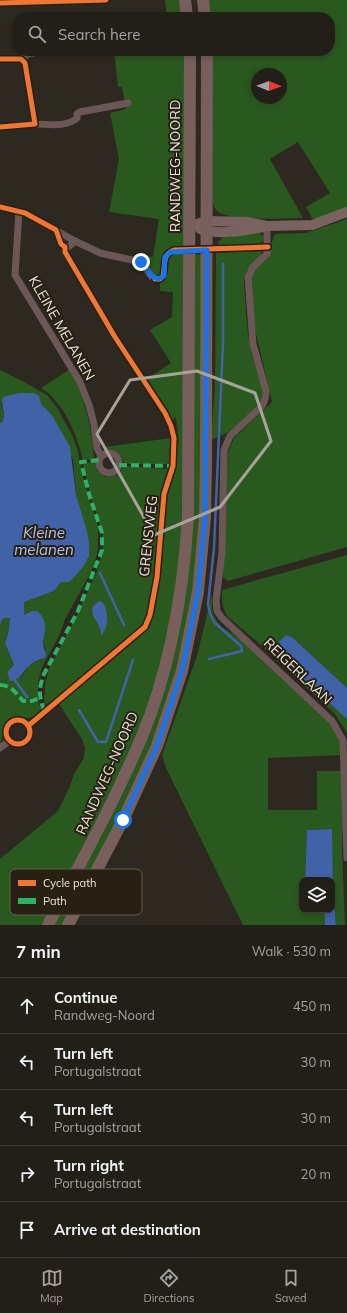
<!DOCTYPE html>
<meta charset="utf-8">
<style>
:root{--surface:#221f18;--page:#2e2c25;--text:#f1f3f6;--muted:#a2a2a2;--line:#3f3d37;--accent:#a8a39a}
body{margin:0;font-family:Mulish,sans-serif;background:var(--page);color:var(--text)}
.controls{position:absolute;right:12px;bottom:12px;display:grid;overflow:hidden;border-radius:8px;box-shadow:0 2px 6px #0003}
.controls button{width:36px;height:36px;display:grid;place-items:center;padding:0;border:0;border-bottom:1px solid var(--line);background:var(--surface);color:var(--text);font:20px sans-serif}
.compass{position:absolute;left:251px;top:68px;width:36px;height:36px;border-radius:50%;background:var(--surface);box-shadow:0 2px 6px #0003;rotate:91deg}
.stop{position:absolute;width:12px;height:12px;margin:-9px;border:3px solid #1a73e8;border-radius:50%;background:#fff}
.stop.end{background:#1a73e8;border-color:#fff;box-shadow:0 1px 4px #0008}
.list{margin:0;padding:0;list-style:none}
h2{display:flex;justify-content:space-between;align-items:center;height:52px;margin:0;padding:0 16px;font-size:17px}
h2 small{font-size:13px;font-weight:400;color:var(--muted)}
.list li{display:grid;grid-template-columns:26px 1fr auto;gap:12px;align-items:center;box-sizing:border-box;height:56px;padding:0 16px;border-top:1px solid var(--line)}
.list b{display:block;font-size:15px;white-space:nowrap}
.list p{margin:0;font-size:13px;white-space:nowrap;color:var(--muted)}
.list em{font-size:13px;font-style:normal;color:var(--muted)}
.icon{flex:none;width:22px;height:22px;fill:none;stroke:currentColor;stroke-width:2;stroke-linecap:round;stroke-linejoin:round}
.map{position:relative;flex:none;width:347px;height:925px;overflow:hidden}
.search{position:absolute;background:var(--surface);box-shadow:0 2px 6px #0003;left:12px;right:12px;top:12px;height:44px;display:flex;align-items:center;gap:10px;box-sizing:border-box;padding:0 14px;border-radius:16px;color:var(--muted);font-size:15px}
.sheet{height:332px;background:var(--surface)}
nav{display:flex;justify-content:space-around;align-items:center;box-sizing:border-box;height:56px;border-top:1px solid var(--line);background:var(--surface);font-size:11px;color:var(--muted)}
nav a{display:grid;justify-items:center;gap:2px}
nav .on{color:var(--accent)}
.map>svg:first-child{display:block}
.green{fill:#2a591f;fill-rule:evenodd}
.water{fill:#4262a8}
.lines{fill:none;stroke-linecap:round;stroke-linejoin:round}
.stream{stroke:#4262a8;stroke-width:2.5}
.street{stroke:#6b5856;stroke-width:7}
.secondary{stroke:#7a6261;stroke-width:10}
.primary{stroke:#785f5c;stroke-width:12}
.quiet{stroke:#2db169;stroke-width:4;stroke-dasharray:8 4;stroke-linecap:butt}
.cycleway-casing{stroke:#282012;stroke-width:8}
.cycleway{stroke:#f07635;stroke-width:5}
.route{stroke:#1a73e8;stroke-width:5}
.marked{fill:none;stroke:#a8a39a;stroke-width:3;stroke-linejoin:round}
.labels{text-anchor:middle;stroke-width:4;stroke-linejoin:round;paint-order:stroke}
.street-label{font-size:14px;fill:#ebe5dc;stroke:#282012}
.water-label{font-size:15px;font-style:italic;fill:#aec3ed;stroke:#282012}
.key{fill:#282012;stroke:#625b4f;stroke-width:1}
.key-label{font-size:11px;fill:#ebe5dc}
</style>
<div class="map">
<svg width="347" height="925" viewBox="0 0 347 925">
<rect width="100%" height="100%" fill="#2d2920"/>
<path class="green" d="M165 0H181L183 17H167Z
M209 0H347V209L318 219 312 218 306 207 330 193 298 142 270 159 303 218C286 218 229 222 217 211 214 208 213 204 212 200L213 79 212 51H330V17H211ZM257 74H281V98H257Z
M114 51H185L184 248C149 249 170 263 160 277H157L142 260 143 255 153 257 159 219 109 212 119 159 110 113 126 109 122 87H118Z
M347 219V547L228 581 223 577 228 452 234 438 272 402 255 329 250 277 256 268 269 257 272 242 275 234 306 233Z
M259 233 262 235 264 238 262 242 259 245 217 247 219 241 225 236Z
M262 251C260 264 245 263 244 282 246 304 246 333 252 355 256 370 268 390 259 405L229 432 211 440 215 386 216 253Z
M175 254H184L183 490 182 535 170 623 154 688 143 721 118 777 43 925H0V859L58 811 70 786 74 774 84 758 85 748 82 739 59 704 136 640 150 625 153 615 167 493 176 468 177 446 179 444 176 417 173 420 171 419 147 379 171 363 150 330 172 317 173 292 160 291V282C175 276 161 258 175 254Z
M195 254 202 255 200 518 193 592 177 671 152 744 118 818 63 925H54L107 825 186 590Z
M70 369C85 400 92 425 94 459L83 460C77 435 64 402 41 388Z
M0 370 26 383 47 395 58 409 73 437 78 451 82 475 98 527V548L95 562 89 576 65 619 59 636 42 667 38 683V699L41 710C37 714 33 718 27 718 19 720 12 715 6 724 3 729 3 737 0 743V625L2 620 5 618H10L8 634 5 643 14 665 7 672 8 676 21 677 31 663 45 658 46 650 43 643 45 625 24 615V602L54 591 61 582H69L80 510 76 495 73 460 52 415 41 404 1 403 4 415 2 422 0 423Z
M171 438V464H124C122 453 116 449 105 449V447Z
M95 462 97 471 105 477C114 477 121 475 123 466L170 469 161 494 154 576 149 610 142 625 68 689 44 706 45 684 49 669 79 611 97 571 103 549 102 531 90 494 83 463Z
M347 555V688L292 637 271 650 347 719V733L335 714 261 645 228 617C222 608 222 600 222 590Z
M212 593C212 609 210 614 222 627L250 645 329 719 341 741 343 755 268 758V810H317V771H343L342 851 345 925H336L333 893 331 829 307 830 305 880H302V910H325V925H243L166 768 162 755 197 656Z"/>
<path class="water" d="M19 393H34L39 396 41 404 52 415 70 447 76 495 87 531 89 543V556L83 567 74 577 69 582H61L54 591 24 602V615L32 611H37C46 619 46 626 44 637 44 639 42 641 43 643 43 649 48 652 45 658 40 659 34 661 30 665 22 672 21 680 10 681L7 672 14 665 5 643 8 634 10 618H5L2 620 0 625V423L2 422C7 412 0 408 3 397Z
M99 601 102 602C109 609 109 629 101 635 102 622 89 619 93 606Z
M286 635 292 637 347 688V719L271 650Z
M332 829 333 893 336 925H325V910H332V880H305L307 830Z"/>
<g class="lines">
<path class="stream" d="M100 573 124 625
M209 659 242 651 241 646 215 623 210 614 208 604 214 548 223 343V264
M14 678V679L27 697
M79 710 98 742H106L133 660"/>
<path class="street" d="M0 3 106 0
M0 59H21L25 63 35 124
M21 59 28 54 44 51
M0 127C11 126 23 124 35 124 48 124 66 128 77 118V114L80 112 128 103
M0 207 25 213 73 240
M19 211 15 275 80 382 89 405 94 424 97 448 101 456
M267 226V254L253 267 248 277 253 344 266 391C266 398 265 403 260 408L230 436 224 450 222 552 216 601 217 611 222 618 332 721 343 740 347 858
M65 247H68L72 244 73 240 100 253 141 262 152 277 155 279
M99 463a10 10 0 1 1 20 0a10 10 0 1 1-20 0Z
M6 732a12 12 0 1 1 24 0a12 12 0 1 1-24 0Z
M28 726 145 627 150 615 157 577 164 494 173 466 174 438 171 426 165 413 115 337 65 252V247L61 244 56 230
M0 748 9 741"/>
<path class="secondary" d="M190 226 207 221 247 222 267 226 312 225 347 212
M200 229C218 235 245 231 263 227"/>
<path class="primary" d="M185 0 187 17
M203 0 205 17
M48 925C80 864 113 804 140 741 170 671 183 594 188 518L190 51
M68 925 123 820 157 746 182 671 198 592 205 518 206 459 207 51"/>
<path class="quiet" d="M119 465 173 466
M0 685C11 685 16 693 23 701H32L40 698
M44 711C39 695 38 690 44 674L78 611 102 550V533L89 494 81 462 99 460"/>
<defs>
<path id="cycleway" d="M0 3 106 0
M0 59H21L25 63 35 124 0 127
M0 207 25 213 56 230 61 244 65 247V252L115 337 165 413 171 426 174 438 173 466 164 494 157 577 150 615 145 627 28 726
M155 279H160L163 276C166 265 161 255 174 250L268 247
M6 732a12 12 0 1 1 24 0a12 12 0 1 1-24 0Z"/>
</defs>
<use href="#cycleway" class="cycleway-casing"/>
<use href="#cycleway" class="cycleway"/>
</g>
<g class="lines">
<path class="route" d="M123 820 157 746 182 671 198 592 205 518 207 250 171 252 165 257 164 276 158 279 152 276 141 262"/>
</g>
<path class="marked" d="M197 371 255 393 271 441 220 507 154 535 97 434 130 380Z"/>
<g class="labels">
<g class="street-label">
<text transform="translate(175 166) rotate(-90)" y="5">RANDWEG-NOORD</text>
<text transform="translate(62 328) rotate(60)" y="5">KLEINE MELANEN</text>
<text transform="translate(148 536) rotate(-84)" y="5">GRENSWEG</text>
<text transform="translate(298 671) rotate(44)" y="5">REIGERLAAN</text>
<text transform="translate(107 773) rotate(-66)" y="5">RANDWEG-NOORD</text>
</g>
<g class="water-label">
<text x="44" y="538">Kleine<tspan x="44" dy="17">melanen</tspan></text>
</g>
</g>
<rect x="10" y="869" width="132" height="46" rx="6" class="key"/>
<rect x="18" y="880" width="18" height="6" fill="#f07635"/>
<rect x="18" y="898" width="18" height="6" fill="#2db169"/>
<g class="key-label">
<text x="43" y="887">Cycle path</text>
<text x="43" y="905">Path</text>
</g>
</svg>
<div class="controls">
<button><svg class="icon" aria-label="layers" viewBox="0 0 24 24"><path d="M12 4l9 5-9 5-9-5zM3 14l9 5 9-5"/></svg></button>
</div>
<svg class="compass" viewBox="-18 -18 36 36"><path d="M0-13l5 13h-10z" fill="#e53935"/><path d="M0 13l5-13h-10z" fill="#a2a2a2"/></svg>
<div class="stop" style="left:123px;top:820px"></div>
<div class="stop end" style="left:141px;top:262px"></div>
<div class="search"><svg class="icon" aria-label="search" viewBox="0 0 24 24"><circle cx="10" cy="10" r="6"/><path d="M15 15l6 6"/></svg>Search here</div>
</div>
<section class="sheet">
<h2>7 min<small>Walk · 530 m</small></h2>
<ul class="list">
<li><svg class="icon" aria-label="ahead" viewBox="0 0 24 24"><path d="M12 20V5M6 11l6-6 6 6"/></svg><div><b>Continue</b><p>Randweg-Noord</p></div><em>450 m</em></li>
<li><svg class="icon" aria-label="left" viewBox="0 0 24 24"><path d="M17 20v-9H6M10 6l-5 5 5 5"/></svg><div><b>Turn left</b><p>Portugalstraat</p></div><em>30 m</em></li>
<li><svg class="icon" aria-label="left" viewBox="0 0 24 24"><path d="M17 20v-9H6M10 6l-5 5 5 5"/></svg><div><b>Turn left</b><p>Portugalstraat</p></div><em>30 m</em></li>
<li><svg class="icon" aria-label="right" viewBox="0 0 24 24"><path d="M7 20v-9h11M14 6l5 5-5 5"/></svg><div><b>Turn right</b><p>Portugalstraat</p></div><em>20 m</em></li>
<li><svg class="icon" aria-label="arrive" viewBox="0 0 24 24"><path d="M6 21V4h12l-3 4 3 4H6"/></svg><div><b>Arrive at destination</b></div></li>
</ul>
</section>
<nav>
<a class="on"><svg class="icon" aria-label="map" viewBox="0 0 24 24"><path d="M3 6l6-2 6 2 6-2v14l-6 2-6-2-6 2zM9 4v14M15 6v14"/></svg>Map</a>
<a><svg class="icon" aria-label="directions" viewBox="0 0 24 24"><path d="M12 3l9 9-9 9-9-9zM9 14v-3h6M13 9l2 2-2 2"/></svg>Directions</a>
<a><svg class="icon" aria-label="saved" viewBox="0 0 24 24"><path d="M7 4h10v16l-5-4-5 4z"/></svg>Saved</a>
</nav>
